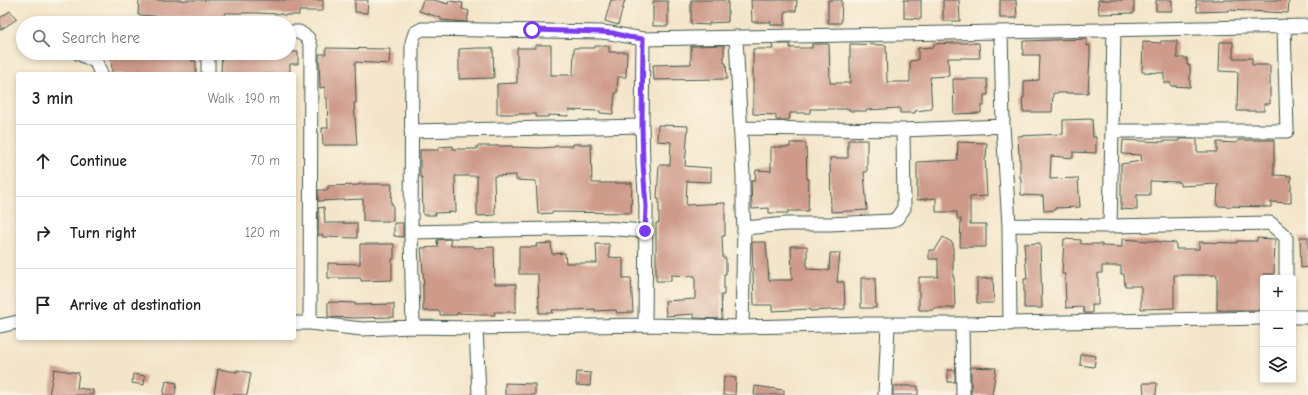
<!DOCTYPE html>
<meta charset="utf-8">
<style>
:root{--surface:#fff;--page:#f2f2f2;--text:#222;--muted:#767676;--line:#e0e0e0}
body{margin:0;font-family:"Comic Neue",sans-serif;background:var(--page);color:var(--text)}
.controls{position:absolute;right:12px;bottom:12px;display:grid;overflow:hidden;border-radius:4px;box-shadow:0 2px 6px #0003}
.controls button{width:36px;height:36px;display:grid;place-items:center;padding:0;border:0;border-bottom:1px solid var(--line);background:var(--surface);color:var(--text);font:20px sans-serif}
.stop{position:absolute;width:12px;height:12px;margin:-9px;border:3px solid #7c3aed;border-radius:50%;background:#fff}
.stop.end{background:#7c3aed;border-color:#fff;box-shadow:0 1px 4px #0008}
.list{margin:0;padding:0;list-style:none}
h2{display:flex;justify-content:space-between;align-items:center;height:52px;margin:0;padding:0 16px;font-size:17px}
h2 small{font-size:13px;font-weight:400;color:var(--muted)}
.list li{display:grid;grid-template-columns:26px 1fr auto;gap:12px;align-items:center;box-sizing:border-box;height:72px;padding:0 16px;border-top:1px solid var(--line)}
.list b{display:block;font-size:15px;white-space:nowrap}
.list em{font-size:13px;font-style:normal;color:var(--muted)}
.icon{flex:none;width:22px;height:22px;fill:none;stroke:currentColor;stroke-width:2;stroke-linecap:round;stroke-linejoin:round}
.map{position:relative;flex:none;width:1308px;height:395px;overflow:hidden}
.search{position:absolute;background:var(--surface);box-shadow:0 2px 6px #0003;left:16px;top:16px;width:280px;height:44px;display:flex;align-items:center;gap:10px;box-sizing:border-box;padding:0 14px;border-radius:22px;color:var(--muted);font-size:15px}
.panel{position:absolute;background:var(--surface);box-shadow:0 2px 6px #0003;left:16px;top:72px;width:280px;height:268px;border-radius:4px}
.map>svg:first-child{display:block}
.building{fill:#ce9a89}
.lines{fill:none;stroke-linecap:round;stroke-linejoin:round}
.minor-casing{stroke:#3f564a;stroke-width:15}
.minor{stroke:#fff;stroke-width:13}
.route{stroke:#7c3aed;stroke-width:5}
</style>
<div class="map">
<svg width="1308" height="395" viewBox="0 0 1308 395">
<rect width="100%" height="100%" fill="#fcf5e5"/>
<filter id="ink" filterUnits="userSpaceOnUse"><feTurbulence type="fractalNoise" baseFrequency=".025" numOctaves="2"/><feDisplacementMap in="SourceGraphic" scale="8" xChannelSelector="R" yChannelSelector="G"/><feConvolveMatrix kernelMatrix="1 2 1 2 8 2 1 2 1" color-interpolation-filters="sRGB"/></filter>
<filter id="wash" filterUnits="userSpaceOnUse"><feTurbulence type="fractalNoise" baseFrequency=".012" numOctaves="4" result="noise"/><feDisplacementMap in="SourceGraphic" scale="16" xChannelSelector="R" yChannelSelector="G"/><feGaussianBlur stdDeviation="0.9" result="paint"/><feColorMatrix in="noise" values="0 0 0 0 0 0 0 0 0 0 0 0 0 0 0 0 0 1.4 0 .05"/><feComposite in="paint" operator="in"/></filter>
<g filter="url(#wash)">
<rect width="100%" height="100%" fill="#f3e5c9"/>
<g id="blocks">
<path class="building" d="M139 0H323V11H299V15H282V14L255 13H225V16L195 15 170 17 138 15Z
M355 0H368L367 13 355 12Z
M423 0H434L448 4 449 1 463 3 462 9 469 11 467 22 441 20V18L419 11Z
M611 0H625L618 25 605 21Z
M691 0H728V22L709 23V25L691 24Z
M751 0H797L796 11H785V25H771V22H752Z
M828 0H842L841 23H828Z
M904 0H921V19L904 18Z
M943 0H959L960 21H943Z
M1000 0H1016L1017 18H1000Z
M1098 0H1134V13L1099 14Z
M1156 0H1172V11H1156Z
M1196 0H1289L1288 13 1228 10V11L1197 12Z
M653 1H668V26H653Z
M10 11 17 19 0 30V18Z
M1087 39V46L1090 45V55L1088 93H1053L1052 112H1023L1022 98H1024V81L1039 80 1040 55H1023V41Z
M1161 41H1177V58H1187V65H1190V87L1171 86V83H1164V73L1142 72 1143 42 1161 43Z
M1220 42H1233V58H1252V65H1270V104H1264V111H1237L1238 72 1219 71Z
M954 43H979L980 58H948L949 76 930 77 932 109 915 111V113H900V108L867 110V111H850V109H810V113H790L789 120H776V115L753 114V49H773L772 44H790V48H812V44H829L830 83H850V44L886 45 887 82H910V61L918 60V48L934 47V44Z
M535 45H551V75H573L574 48H595V46H609V52H627L626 77H618L617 93H615L613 114 600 113V111L569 110 568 116 548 115V117H536V114H497V84L517 83V48H535Z
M724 45V63H726L727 79 654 80 653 65 691 64V46Z
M326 48 390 49 389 64 355 62 356 103H354L357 145H323L322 128H328L327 98H325V87L320 88 319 54H326Z
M478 48H493L494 78 459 79V49Z
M289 52H298V64H290V74H221L222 53Z
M111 53H148V56L175 57V53H192V61H196V74H112Z
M953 79H987L988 95H984V106H981V113L954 114Z
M1092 119 1093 137H1096V153L1073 152V158L1051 156 1050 179 1078 178 1080 207 1055 208V210L1044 211 1043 196 1021 195V178H1020V154H1019L1018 136 1063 134V120Z
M658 125 688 126 685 166 711 168V182L687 181 686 205 725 203V236H722L723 258H726V274H724V295H721L722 319 694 318V314L666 316 665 301 695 299V276L671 275V281H656V223H659V199H657L659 165H670L671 142 657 141Z
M1179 139H1197V152H1217V142L1236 143 1238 142V140H1274V175L1291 176V203L1271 202V207L1217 206 1218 184 1180 186V182L1150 181V195H1137V210L1121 209V164L1142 161 1141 155 1122 154 1123 140 1163 142V141H1179Z
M848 140H867V172H864L867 210 831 212 830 158H848Z
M958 142 987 143 986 158H985L987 196 970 197V224H986V247H960L961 219H957V212H936V198L917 200V162L957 160Z
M790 143H806L807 179H809L808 211H788V213H769V208L752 209 751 181H755L756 170 771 171V147H790Z
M573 144H591L592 183H632L631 213 552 212V213L538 214 536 181 516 180V175L494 176 495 215 477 216V176H455L456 212 435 213 436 215H423L422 177H420V150H439V147L453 146V149H477V146H512V147L540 148 555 147V146H573Z
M359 184H392L391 204H393V221H363V199L318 201V190H328V186L359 185Z
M324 207 325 223H357V238L323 237V235H318V208Z
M394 223H403V237L394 236Z
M943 237 953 243V277H954L955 308H934V310H919V277H938V259H929V250H935Z
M1300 237H1308V267L1301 268Z
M1257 238 1275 239 1274 274H1263V310H1217V275H1174V308L1141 309V286H1125L1124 274H1121V266H1102V273H1098V305H1092V313H1084L1083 307 1066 308 1065 274H1062L1064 239 1081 240V244H1102V246L1122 247V239L1176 243V249H1199V242L1237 243V241H1257Z
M450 239 451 246H474V248L494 247 495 284H516V312H494L495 315H479V314L457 313V315H440V311H423V284H424L421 248 438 247 437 240Z
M752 242H766L769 280H792L791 246H807V269L829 270 830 253H840L837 282H844L845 309 810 311V309L772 311V305H754Z
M551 243 552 254 565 253 566 263H597L596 244H609V257L623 258V278H631L633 312 617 313 616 310 595 311V309L574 310H552L553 313H539L538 274H519V247H537L536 244Z
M1040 243 1042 308H1024V279H1027L1024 244Z
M360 244H394V259H392V280L361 281V278H328V263L360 264Z
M861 278H875L876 308H861Z
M993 278 994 303H977V279Z
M328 302 355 303V305L394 304V317L354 318 328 317Z
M1081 354 1096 356 1094 367 1080 365Z
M971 367 996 368 992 395H971Z
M54 369 79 373 77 388 93 390V395H49Z
M218 369 237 372V370L251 373 247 395H221L214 394Z
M948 370H955V382H948Z
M577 372 591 373 590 386 576 385Z
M133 374 145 376 144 385 132 383Z
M724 376 736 378 735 395H723Z
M166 381 177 383 175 395H163Z
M505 383 535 384V395H505Z
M1143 383H1157L1156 395H1144Z
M755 386 784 390V395H754Z
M893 386H918V395H893Z"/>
</g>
</g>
<g filter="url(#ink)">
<use href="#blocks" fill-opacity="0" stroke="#3f564a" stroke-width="1"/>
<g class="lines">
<defs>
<path id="minor" d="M289 32H299L308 38 311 47 310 323
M1001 32 1003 126 1009 225 1010 324
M736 37 743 177V212L744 228 742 327
M78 53 96 62 101 74
M208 53V74
M740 128 903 130 1003 126
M411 131 642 126
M1112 131H1287L1284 26
M1009 225 1110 226 1270 223 1286 237V278
M1110 226 1114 30
M744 228 787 224H830L892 221 897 218 904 208 903 130
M411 232 412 42 415 33 422 29 601 32C615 33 629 37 643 39L1308 26
M1293 317H1308
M294 323H310L362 329 413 327 476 328 645 325 646 207 643 164 642 126 643 39
M962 324 963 395
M645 325 742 327 863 324H962L1263 318
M0 326 18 322
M413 327 411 232 604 228 645 231
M476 328 479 395
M885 395 888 324"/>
</defs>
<use href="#minor" class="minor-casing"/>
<use href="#minor" class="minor"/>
</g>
</g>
<g class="lines" filter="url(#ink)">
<path class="route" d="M532 30 601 32 613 33 628 37 643 39 642 126 643 164 646 207 645 231"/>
</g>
</svg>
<div class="controls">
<button>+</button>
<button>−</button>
<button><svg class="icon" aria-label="layers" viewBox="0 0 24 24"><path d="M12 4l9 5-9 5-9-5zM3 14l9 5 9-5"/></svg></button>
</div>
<div class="stop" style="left:532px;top:30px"></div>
<div class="stop end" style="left:645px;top:231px"></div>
<div class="search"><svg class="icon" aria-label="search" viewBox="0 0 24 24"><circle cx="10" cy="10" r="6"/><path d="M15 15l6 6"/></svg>Search here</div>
<section class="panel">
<h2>3 min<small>Walk · 190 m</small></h2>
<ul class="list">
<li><svg class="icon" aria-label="ahead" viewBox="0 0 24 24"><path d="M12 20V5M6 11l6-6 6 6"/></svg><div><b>Continue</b></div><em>70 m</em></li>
<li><svg class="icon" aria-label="right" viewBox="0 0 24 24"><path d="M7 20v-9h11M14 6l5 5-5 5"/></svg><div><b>Turn right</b></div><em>120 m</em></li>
<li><svg class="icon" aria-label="arrive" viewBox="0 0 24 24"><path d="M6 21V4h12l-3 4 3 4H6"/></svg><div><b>Arrive at destination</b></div></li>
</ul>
</section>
</div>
